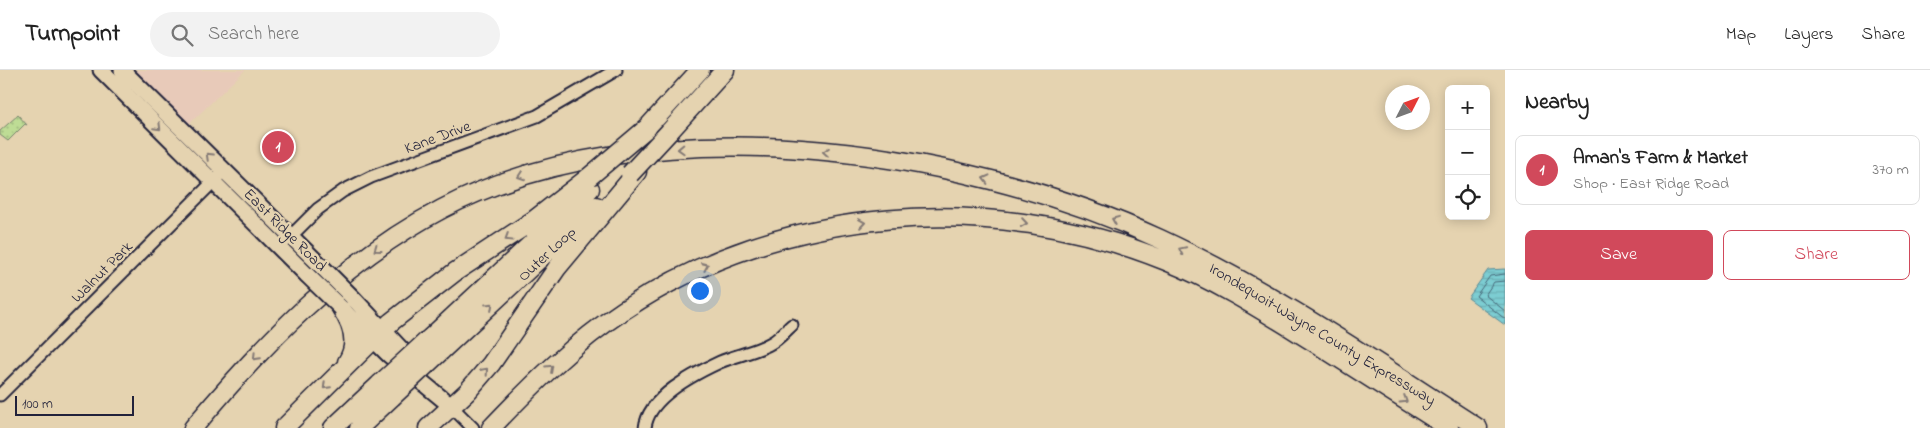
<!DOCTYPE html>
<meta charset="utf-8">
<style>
:root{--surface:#fff;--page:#f2f2f2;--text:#222;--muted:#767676;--line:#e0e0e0;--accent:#d1495b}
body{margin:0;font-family:"Indie Flower",sans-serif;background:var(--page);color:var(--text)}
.controls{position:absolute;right:15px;top:15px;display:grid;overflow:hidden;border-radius:8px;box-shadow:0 2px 12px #0003}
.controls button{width:45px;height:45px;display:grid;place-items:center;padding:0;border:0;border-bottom:1px solid var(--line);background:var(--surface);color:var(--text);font:25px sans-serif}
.compass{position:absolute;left:1385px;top:15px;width:45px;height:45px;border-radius:50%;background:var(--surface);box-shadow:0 2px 12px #0003;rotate:48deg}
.scale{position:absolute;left:15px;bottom:12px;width:119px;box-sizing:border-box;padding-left:5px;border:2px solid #22223b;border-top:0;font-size:14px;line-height:18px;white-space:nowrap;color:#22223b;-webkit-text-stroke:4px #e5d3b0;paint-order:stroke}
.you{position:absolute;left:699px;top:220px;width:18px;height:18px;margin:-12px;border:4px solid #fff;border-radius:50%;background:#1a73e8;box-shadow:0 0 0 8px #1a73e833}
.badge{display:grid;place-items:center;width:32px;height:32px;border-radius:50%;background:var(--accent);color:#fff;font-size:16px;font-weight:700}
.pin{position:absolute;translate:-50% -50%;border:2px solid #fff;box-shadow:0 1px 5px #0006}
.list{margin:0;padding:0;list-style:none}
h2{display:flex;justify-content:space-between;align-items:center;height:65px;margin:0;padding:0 20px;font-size:21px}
h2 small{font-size:16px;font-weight:400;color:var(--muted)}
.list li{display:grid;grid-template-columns:32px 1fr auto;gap:15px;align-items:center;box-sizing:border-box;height:70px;margin:0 10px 10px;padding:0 10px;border:1px solid var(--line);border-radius:8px}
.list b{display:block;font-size:19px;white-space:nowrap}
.list p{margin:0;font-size:16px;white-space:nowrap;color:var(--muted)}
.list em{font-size:16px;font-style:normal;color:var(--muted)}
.actions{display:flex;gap:10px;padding:15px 20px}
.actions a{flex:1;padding:11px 0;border:1px solid var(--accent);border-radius:8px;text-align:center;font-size:18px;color:var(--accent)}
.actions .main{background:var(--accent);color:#fff}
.icon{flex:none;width:28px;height:28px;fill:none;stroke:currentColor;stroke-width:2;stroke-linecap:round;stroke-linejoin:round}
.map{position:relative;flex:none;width:1505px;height:358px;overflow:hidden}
header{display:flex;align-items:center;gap:30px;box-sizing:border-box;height:70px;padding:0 25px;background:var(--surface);border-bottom:1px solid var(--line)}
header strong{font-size:24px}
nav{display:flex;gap:28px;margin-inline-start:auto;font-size:18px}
.search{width:350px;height:45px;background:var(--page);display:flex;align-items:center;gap:12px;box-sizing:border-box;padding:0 18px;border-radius:28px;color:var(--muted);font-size:19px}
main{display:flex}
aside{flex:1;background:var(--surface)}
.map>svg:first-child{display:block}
.built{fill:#e8cab9}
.park{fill:url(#park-dots);stroke:#707f68}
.water{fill:url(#water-rules);stroke:#588996}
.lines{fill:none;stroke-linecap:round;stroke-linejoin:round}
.shore{stroke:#466677;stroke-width:1}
.minor-casing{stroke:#22223b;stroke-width:15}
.major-casing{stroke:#22223b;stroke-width:19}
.highway-casing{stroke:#22223b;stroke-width:21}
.minor{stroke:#e5d3b0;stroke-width:11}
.major{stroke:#e5d3b0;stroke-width:15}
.highway{stroke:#e5d3b0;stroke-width:18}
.major-bridge-casing{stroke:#22223b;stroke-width:19;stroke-linecap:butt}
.highway-bridge-casing{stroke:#22223b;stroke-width:21;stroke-linecap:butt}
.major-bridge{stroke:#e5d3b0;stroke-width:15}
.highway-bridge{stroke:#e5d3b0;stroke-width:18}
.oneway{stroke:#847a76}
.labels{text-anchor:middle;stroke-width:4.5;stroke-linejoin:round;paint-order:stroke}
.street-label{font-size:16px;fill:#22223b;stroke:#e5d3b0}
</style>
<header>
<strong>Turnpoint</strong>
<div class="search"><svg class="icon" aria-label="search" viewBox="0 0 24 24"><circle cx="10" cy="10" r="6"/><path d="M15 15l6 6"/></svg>Search here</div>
<nav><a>Map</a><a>Layers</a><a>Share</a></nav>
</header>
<main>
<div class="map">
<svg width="1505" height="358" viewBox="0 0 1505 358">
<defs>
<pattern id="park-dots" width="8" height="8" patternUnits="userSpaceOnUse" patternTransform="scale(1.25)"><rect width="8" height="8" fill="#bedc95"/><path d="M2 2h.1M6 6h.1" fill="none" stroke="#a3bc81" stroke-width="1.8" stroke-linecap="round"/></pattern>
<pattern id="water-rules" width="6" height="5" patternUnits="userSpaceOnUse" patternTransform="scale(1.25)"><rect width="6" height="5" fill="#7ccdd2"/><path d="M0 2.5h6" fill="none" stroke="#6bb0b5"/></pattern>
</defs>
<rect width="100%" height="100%" fill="#e5d3b0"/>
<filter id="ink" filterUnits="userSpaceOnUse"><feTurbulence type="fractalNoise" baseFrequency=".02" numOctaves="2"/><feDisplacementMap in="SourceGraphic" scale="10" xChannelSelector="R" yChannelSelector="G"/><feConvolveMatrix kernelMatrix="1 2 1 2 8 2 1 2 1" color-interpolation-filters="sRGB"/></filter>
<g filter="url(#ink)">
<path class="built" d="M130 0H245L187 56Z"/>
<path class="park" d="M18 45 27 55 25 54 8 71 0 65V61Z"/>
<path class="water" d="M1505 199V255L1468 228 1488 200Z"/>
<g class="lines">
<path class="shore" d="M1505 204 1490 206 1476 226 1505 249
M1505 211 1494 212 1485 225 1505 241"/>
<defs>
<path id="minor" d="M286 171 318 139 343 121 371 107 537 46 616 0
M0 325 218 107
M451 336 473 358
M645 358C648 327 694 304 720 292 736 285 756 282 771 273 779 269 785 261 792 255"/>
<path id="major" d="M101 0 307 205
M122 0 319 194
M352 227 416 295
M346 243 389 285 451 336"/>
<path id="highway" d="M647 58 700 0
M669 62 725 0
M341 238C353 255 359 274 347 292
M429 269 590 119
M441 281 596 136
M193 358C264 273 344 190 442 139 646 32 958 76 1160 169 1272 221 1375 292 1478 358
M284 358 391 252 455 202 534 150 589 107
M333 358 380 314
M359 358 392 327
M428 358 467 322 491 294 557 198 637 102
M491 358C532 315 574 273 624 240 782 135 991 120 1166 191 1219 212 1268 244 1317 274 1361 302 1405 330 1449 358"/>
</defs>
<use href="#minor" class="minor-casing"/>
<use href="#major" class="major-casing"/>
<use href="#highway" class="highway-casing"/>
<use href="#minor" class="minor"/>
<use href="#major" class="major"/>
<use href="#highway" class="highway"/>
<defs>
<path id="major-bridge" d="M319 194 352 227
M307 205 341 238"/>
<path id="highway-bridge" d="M630 104 669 62
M589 107 647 58
M380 314 429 269
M392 327 441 281"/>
</defs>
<use href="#major-bridge" class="major-bridge-casing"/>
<use href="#highway-bridge" class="highway-bridge-casing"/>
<use href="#major-bridge" class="major-bridge"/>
<use href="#highway-bridge" class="highway-bridge"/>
</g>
<defs><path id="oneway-chevron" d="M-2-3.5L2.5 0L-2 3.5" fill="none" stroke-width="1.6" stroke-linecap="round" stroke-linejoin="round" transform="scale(1.25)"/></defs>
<g class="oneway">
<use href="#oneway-chevron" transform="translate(158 57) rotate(45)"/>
<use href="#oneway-chevron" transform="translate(681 79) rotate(178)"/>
<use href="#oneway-chevron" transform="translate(826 82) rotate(-175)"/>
<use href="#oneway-chevron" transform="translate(209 86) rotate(-136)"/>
<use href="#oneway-chevron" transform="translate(521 106) rotate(161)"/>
<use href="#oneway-chevron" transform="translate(986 109) rotate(-166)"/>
<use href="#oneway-chevron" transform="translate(1115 150) rotate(-158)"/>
<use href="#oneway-chevron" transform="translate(862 153) rotate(-8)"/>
<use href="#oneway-chevron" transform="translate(1024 153) rotate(8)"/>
<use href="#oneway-chevron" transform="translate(508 168) rotate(148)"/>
<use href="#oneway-chevron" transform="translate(377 179) rotate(144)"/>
<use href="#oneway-chevron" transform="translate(1182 180) rotate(-154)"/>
<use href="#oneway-chevron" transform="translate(705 196) rotate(-23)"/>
<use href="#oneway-chevron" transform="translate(490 236) rotate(-43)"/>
<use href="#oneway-chevron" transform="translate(256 287) rotate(134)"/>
<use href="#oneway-chevron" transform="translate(550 298) rotate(-43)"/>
<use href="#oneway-chevron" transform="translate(485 301) rotate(-49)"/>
<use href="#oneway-chevron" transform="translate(326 316) rotate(135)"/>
<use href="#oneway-chevron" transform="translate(1404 330) rotate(32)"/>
</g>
</g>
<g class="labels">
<g class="street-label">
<text transform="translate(437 66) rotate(-20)" y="6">Kane Drive</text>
<text transform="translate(286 159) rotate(45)" y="6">East Ridge Road</text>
<text transform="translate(546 183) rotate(-43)" y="6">Outer Loop</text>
<text transform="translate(101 201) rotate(-45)" y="6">Walnut Park</text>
<text transform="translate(1323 263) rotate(31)" y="6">Irondequoit–Wayne County Expressway</text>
</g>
</g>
</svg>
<div class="controls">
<button>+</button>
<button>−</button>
<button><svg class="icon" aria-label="locate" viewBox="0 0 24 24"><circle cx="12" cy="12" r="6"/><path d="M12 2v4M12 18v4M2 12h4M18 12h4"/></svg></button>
</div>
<svg class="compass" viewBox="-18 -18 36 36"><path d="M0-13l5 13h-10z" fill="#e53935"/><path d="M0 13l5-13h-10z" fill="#767676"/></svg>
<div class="scale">100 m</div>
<div class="you"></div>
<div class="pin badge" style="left:278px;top:77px">1</div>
</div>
<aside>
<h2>Nearby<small></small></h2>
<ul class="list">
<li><span class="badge">1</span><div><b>Aman's Farm &amp; Market</b><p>Shop · East Ridge Road</p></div><em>370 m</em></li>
</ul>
<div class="actions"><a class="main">Save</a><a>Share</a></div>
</aside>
</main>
